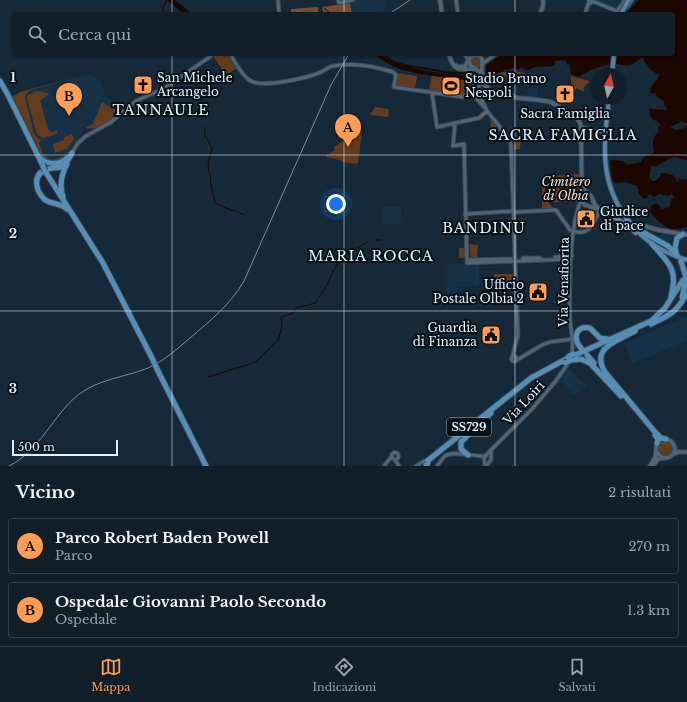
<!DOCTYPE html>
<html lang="it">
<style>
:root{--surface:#101f2a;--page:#1e2c36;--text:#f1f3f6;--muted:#9ca2a8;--line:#303d47;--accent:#fd9c55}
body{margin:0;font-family:"Libre Baskerville",serif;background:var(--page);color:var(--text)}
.compass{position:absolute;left:591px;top:68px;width:36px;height:36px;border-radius:50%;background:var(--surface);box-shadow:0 1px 3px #0004;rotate:8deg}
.scale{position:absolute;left:12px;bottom:10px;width:106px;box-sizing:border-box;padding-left:4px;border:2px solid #e5f2fc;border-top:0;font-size:11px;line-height:14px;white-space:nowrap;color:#e5f2fc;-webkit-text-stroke:3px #081117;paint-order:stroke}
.you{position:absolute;left:336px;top:204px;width:14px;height:14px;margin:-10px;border:3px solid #fff;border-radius:50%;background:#1a73e8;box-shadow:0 0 0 6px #1a73e833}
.badge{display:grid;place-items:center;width:26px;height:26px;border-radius:50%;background:var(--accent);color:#111;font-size:13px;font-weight:700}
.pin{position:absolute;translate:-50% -33px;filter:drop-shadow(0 1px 2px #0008)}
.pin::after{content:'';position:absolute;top:21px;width:14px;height:12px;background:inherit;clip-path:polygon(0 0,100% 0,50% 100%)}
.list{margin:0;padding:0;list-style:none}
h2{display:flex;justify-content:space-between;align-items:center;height:52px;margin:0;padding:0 16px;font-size:17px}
h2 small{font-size:13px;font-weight:400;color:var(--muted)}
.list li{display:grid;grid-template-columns:26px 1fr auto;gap:12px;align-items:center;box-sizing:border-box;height:56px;margin:0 8px 8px;padding:0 8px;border:1px solid var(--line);border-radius:4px}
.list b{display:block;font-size:15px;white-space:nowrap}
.list p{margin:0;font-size:13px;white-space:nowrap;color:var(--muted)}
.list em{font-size:13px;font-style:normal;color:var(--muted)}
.icon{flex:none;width:22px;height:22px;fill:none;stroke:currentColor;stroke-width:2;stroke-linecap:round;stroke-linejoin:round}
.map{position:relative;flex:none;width:687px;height:466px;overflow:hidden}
.search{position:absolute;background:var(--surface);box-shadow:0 1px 3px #0004;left:12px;right:12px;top:12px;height:44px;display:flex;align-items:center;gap:10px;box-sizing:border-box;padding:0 14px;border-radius:4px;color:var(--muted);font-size:15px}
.sheet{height:180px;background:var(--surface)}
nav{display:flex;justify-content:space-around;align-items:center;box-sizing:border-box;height:56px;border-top:1px solid var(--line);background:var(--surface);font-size:11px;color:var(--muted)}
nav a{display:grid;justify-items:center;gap:2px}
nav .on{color:var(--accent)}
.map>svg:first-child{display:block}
.built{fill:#173246}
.green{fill:#633c20}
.forest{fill:#784e30}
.water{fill:#1b0700}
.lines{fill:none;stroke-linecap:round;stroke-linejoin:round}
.stream{stroke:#1b0700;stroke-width:1}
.canal{stroke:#1b0700;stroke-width:2}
.river{stroke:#1b0700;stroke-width:2.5}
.tertiary-casing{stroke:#384754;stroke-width:5}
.secondary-casing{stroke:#384754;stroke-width:5.5}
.primary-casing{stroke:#384754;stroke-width:6}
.trunk-casing{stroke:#384754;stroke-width:7}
.tertiary{stroke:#4f6576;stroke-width:3}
.secondary{stroke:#4f6576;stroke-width:3.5}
.primary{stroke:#5483a5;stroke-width:4}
.trunk{stroke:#568db5;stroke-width:5}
.rail{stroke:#7b8b98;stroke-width:1}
.primary-bridge-casing{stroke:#384754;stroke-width:6;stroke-linecap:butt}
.trunk-bridge-casing{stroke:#384754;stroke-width:7;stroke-linecap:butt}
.primary-bridge{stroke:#5483a5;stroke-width:4}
.trunk-bridge{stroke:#568db5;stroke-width:5}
.grid{fill:none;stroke:#e5f2fc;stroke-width:1;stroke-opacity:0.55}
.labels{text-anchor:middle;stroke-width:4;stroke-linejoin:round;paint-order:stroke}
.shield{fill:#081117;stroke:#a3aeb7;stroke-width:1}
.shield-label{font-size:11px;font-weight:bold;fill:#e5f2fc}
.poi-label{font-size:12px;fill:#e5f2fc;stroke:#081117;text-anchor:start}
.park-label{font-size:12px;font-style:italic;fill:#faddca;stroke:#081117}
.street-label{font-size:12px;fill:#e5f2fc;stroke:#081117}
.quarter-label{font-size:14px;letter-spacing:1px;fill:#e5f2fc;stroke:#081117}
.grid-label{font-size:13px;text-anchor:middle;font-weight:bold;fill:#e5f2fc;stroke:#081117;stroke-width:4;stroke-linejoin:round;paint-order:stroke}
</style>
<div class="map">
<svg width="687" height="466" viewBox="0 0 687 466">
<rect width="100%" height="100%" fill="#152938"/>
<path class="built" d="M358 0H385V5L383 13 351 14 349 5 351 4V2Z
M595 0H621L622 2 617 9Z
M89 74 93 75 102 83 105 96 123 110 103 125 91 129 86 128 83 126V131L69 153 60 161 43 159 11 97 14 96 20 92Z
M528 88H538L537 98 527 97Z
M385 207H401V216L403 224H387L383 225V218H385V216H383V211H385Z
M660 232 673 234 672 242 663 240 659 237Z
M479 263V286L457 287V302H447L445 264Z
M687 316V340L632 364 624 343Z
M567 368 570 370 587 386 574 395 560 381V379Z"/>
<path class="green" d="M217 54H229L237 68 226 75 214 57Z
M470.5 62a5.5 5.5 0 1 1 11 0a5.5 5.5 0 1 1-11 0Z
M505 71 507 73 513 71 525 73 526 83 506 77 486 79 485 78Z
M398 73 417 76 415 88 396 85Z
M432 75 473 81 475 85 471 87 472 90 462 96 429 91Z
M570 76 590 81 584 87V92L576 88V90L573 89Z
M73 78 31 90 26 94 25 97 34 134 36 136 41 140 39 143 43 155 51 160 65 156 68 152 69 153C63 163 53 161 43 159L11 97 14 96 20 92Z
M36 91 49 93 48 95 40 100 48 129 51 132 57 131V134L43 138 37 135 27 98 28 95Z
M102 102 120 113C113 120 96 132 85 128L93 124Z
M375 107 389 109 388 117 370 115Z
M491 118 500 130 490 131Z
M360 130 362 132 358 163 356 164 343 162 340 160 326 157V156L335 150 334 147Z
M72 134 74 139 66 150 65 149 55 153 53 144 64 140V137H65Z
M521 137 520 149 513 150V146L515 145 516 141 515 138Z
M580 174V190L579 202H553L551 195 550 176Z
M542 181 545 182V198L554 209 542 210Z
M469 244 478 245 477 259H471Z
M459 248H465V258H459Z
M494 274H515V281L494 282Z
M657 448a8 8 0 1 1 16 0a8 8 0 1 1-16 0Z"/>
<path class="forest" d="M350 3 352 14H323L322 7Z
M318 7 319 14H291V9Z"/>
<path class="water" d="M639 0H687V123L681 122 670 127 676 130 684 128 687 125V160C677 159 675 154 665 161 662 163 660 162 658 166H651L649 177 652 181H655L660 177 661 173C668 174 674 173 677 180L675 181 678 182 679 178 685 180 687 178V228L684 227 682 229C678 228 676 229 672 229 664 228 656 218 650 212L651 206 657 203 662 209 670 207 671 198 673 199 674 197 672 193 669 196 659 194 654 197 649 194 648 196V198L644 199 639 194 637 186 626 182 615 183 612 179 613 177H610L612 175 611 173 610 160 623 161 627 165 641 162C642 157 649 154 654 153 653 144 651 137 659 132L658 128 661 124C652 118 651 120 649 109L668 110 664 105V102L656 96V93L652 94 650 92 651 87 660 75C651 72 647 65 642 57 636 62 632 67 623 65 621 65 619 64 616 64 606 63 587 71 578 77L571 74 570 66 571 64 567 65V64L565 60 555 61V64L553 66 534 67 529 70H525L521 67 520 69 513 68 506 70 505 69V71L485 77 484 73 486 72V65L502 54H673V14H625Z"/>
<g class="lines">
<path class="stream" d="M324 8 331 14
M161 14 166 0
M455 72 459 76
M205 127V135L212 148 208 163 209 174 211 176C209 180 214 197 215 203 224 209 235 210 244 215
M375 240H381
M335 268 344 255 365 244 368 241
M208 377 256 362 278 340 281 331 282 323 281 317 293 313 296 308 315 303 327 285 334 270"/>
<path class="canal" d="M168 0 186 14
M173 0 191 14
M376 54C382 59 388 63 395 66 409 72 469 82 482 78
M379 54C384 58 389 62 395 64 411 71 465 79 482 76
M382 54 394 62 408 66 452 73 481 74"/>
<path class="river" d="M171 0 188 14"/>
<defs>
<path id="tertiary" d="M278 0 279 14
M338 0 339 3 353 0
M456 0 458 14
M589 0 592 1 591 3H589Z
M592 1 617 11
M626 8 632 0
M617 11 625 0
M585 14 589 2
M230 54C236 63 243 78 253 82 266 87 306 78 319 73 324 71 328 67 333 66 353 62 374 66 393 72L396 75 394 87 463 97 483 82
M464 54 468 59
M482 64 496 54
M479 86 477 89 487 111 500 127
M471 92 485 108
M432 93 437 127 479 118 487 111
M455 123 453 146 464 144 467 263 571 259
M499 127 509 138 511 144 515 258
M581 127 602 132
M508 136 512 137V140
M72 153 78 143 86 136 111 122 136 101 163 89 214 54
M516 212 556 210 570 230C588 238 594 224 600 209
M465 214 513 211
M555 257 572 256
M523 258H540
M467 260 511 259
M572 351C574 341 571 331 570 320 569 287 569 230 581 200
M511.5 359a2.5 2.5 0 1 1 5 0a2.5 2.5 0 1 1-5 0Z
M512 358 518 335 515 261
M517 360 542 345 550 342 573 339
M391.5 456a3.5 3.5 0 1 1 7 0a3.5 3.5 0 1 1-7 0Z
M486 455 532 409 555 382 567 365
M395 460 399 466
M384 466 392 456
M416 466 424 461
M437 466C440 463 442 458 445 456 452 450 475 457 486 456
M485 466 484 458 486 455
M486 466 491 460V453"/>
<path id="secondary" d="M440 0 442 14
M540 14 543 6V0
M449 54C453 71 459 70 474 69
M474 55 480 56 482 60V72L487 87
M468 59 471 66 480 72 483 84 491 91 518 98 539 100 551 102 577 118 580 123 581 127 582 201 585 205 601 210
M455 65 459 67 465 66 470 58 476 54
M583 187C585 192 587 192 590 195 594 199 592 203 597 207
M636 224 659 230 687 235
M659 441 656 447V451L662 458
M674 454 678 452H687
M650 466 655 458 656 452
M653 466 658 459C663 457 668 459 671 456 679 449 673 440 665 439"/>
<path id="primary" d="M612 74 614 54
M609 98C604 146 598 181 629 222
M600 209 627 225 636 233
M635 229C649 244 667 254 687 260"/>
<path id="trunk" d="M0 81 8 95 42 164
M40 158C47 165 60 165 67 158
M45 171 103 263 152 358
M63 197C59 185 61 175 67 164
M67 209C60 202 51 205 44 199 35 190 32 173 48 169 53 167 58 169 63 166 67 163 70 157 72 153
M627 220 637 229 668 246 677 255
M652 244C668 262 679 270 671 296
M676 252 675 248 677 238 683 234
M681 261 685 274
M682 297 686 281
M651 324C670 315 677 312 687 293
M635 331C618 341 590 347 605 372L655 432 661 438 666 439
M581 348C573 339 575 325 590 328L600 338 608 339
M587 355 594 363
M573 356 651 321 665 308 683 280 687 277
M571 360 581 359 590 363 621 396
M157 369 206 466
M655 435 658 439 657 443
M468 455 461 449V442L491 413
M426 462 531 378 568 358"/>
</defs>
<use href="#tertiary" class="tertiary-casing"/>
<use href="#secondary" class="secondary-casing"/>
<use href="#primary" class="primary-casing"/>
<use href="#trunk" class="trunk-casing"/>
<use href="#tertiary" class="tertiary"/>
<use href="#secondary" class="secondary"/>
<use href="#primary" class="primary"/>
<use href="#trunk" class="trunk"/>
<path class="rail" d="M389 14 410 0
M9 466C41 450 52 416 78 395 98 379 126 377 148 368 164 361 177 349 190 338 211 320 230 305 244 281L331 85 349 54"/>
<defs>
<path id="primary-bridge" d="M621 14 628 1"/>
<path id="trunk-bridge" d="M42 164 45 171
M568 357 573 354
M152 358 157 369
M565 363 571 360
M426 465 428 463"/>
</defs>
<use href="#primary-bridge" class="primary-bridge-casing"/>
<use href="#trunk-bridge" class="trunk-bridge-casing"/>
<use href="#primary-bridge" class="primary-bridge"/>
<use href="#trunk-bridge" class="trunk-bridge"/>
</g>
<path class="grid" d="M172 0V14M344 0V14M515 0V14M172 54V466M344 54V466M515 54V466M0 155H687M0 311H687"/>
<defs>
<symbol id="church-square" viewBox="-11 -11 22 22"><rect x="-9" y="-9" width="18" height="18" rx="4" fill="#fd9c55" stroke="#081117"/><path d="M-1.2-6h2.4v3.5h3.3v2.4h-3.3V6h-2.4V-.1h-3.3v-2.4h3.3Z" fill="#111"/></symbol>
<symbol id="stadium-square" viewBox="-11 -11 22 22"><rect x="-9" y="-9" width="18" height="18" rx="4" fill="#fd9c55" stroke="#081117"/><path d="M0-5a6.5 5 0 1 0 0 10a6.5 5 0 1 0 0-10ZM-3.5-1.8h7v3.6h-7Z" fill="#111"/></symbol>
<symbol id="civic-square" viewBox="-11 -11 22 22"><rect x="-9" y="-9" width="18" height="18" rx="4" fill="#fd9c55" stroke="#081117"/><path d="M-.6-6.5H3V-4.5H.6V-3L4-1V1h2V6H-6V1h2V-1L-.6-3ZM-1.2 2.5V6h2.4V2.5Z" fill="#111"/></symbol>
</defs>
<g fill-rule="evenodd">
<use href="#church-square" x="132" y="74" width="22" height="22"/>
<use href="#stadium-square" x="440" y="75" width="22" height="22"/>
<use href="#church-square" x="554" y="83" width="22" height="22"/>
<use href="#civic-square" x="575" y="208" width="22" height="22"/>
<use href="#civic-square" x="527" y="281" width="22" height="22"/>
<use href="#civic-square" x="480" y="324" width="22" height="22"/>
</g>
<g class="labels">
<rect class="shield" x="447" y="418" width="44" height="18" rx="3"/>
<g class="shield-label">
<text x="469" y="431">SS729</text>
</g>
<g class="poi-label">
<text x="157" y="82">San Michele<tspan x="157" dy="14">Arcangelo</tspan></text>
<text x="465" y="83">Stadio Bruno<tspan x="465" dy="14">Nespoli</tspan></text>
<text x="565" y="118" text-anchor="middle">Sacra Famiglia</text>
<text x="600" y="216">Giudice<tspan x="600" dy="14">di pace</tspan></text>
<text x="524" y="289" text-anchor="end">Ufficio<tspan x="524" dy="14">Postale Olbia 2</tspan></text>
<text x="477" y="332" text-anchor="end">Guardia<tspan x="477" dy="14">di Finanza</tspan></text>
</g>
<g class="park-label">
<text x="566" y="186">Cimitero<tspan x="566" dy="14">di Olbia</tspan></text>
</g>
<g class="street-label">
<text transform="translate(564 282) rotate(-89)" y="4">Via Venafiorita</text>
<text transform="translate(524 403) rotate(-47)" y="4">Via Loiri</text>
</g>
<g class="quarter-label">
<text x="161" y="115">TANNAULE</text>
<text x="563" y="140">SACRA FAMIGLIA</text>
<text x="484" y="233">BANDINU</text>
<text x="371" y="261">MARIA ROCCA</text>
</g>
</g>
<g class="grid-label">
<text x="13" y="82">1</text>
<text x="13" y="238">2</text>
<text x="13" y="393">3</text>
</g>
</svg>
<svg class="compass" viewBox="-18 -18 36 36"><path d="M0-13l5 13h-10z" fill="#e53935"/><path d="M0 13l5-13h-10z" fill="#9ca2a8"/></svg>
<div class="scale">500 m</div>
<div class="you"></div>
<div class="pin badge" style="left:348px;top:147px">A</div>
<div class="pin badge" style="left:69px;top:116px">B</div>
<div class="search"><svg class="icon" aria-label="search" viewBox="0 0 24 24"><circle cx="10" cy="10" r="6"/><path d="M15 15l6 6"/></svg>Cerca qui</div>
</div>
<section class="sheet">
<h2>Vicino<small>2 risultati</small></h2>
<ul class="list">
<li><span class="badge">A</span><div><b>Parco Robert Baden Powell</b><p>Parco</p></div><em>270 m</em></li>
<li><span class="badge">B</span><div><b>Ospedale Giovanni Paolo Secondo</b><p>Ospedale</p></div><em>1.3 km</em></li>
</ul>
</section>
<nav>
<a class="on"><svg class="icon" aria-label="map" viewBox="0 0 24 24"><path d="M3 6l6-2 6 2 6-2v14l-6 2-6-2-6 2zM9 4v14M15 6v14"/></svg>Mappa</a>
<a><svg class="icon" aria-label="directions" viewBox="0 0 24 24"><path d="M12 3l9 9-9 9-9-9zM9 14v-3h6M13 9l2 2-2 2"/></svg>Indicazioni</a>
<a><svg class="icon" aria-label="saved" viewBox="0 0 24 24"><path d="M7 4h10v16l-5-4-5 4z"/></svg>Salvati</a>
</nav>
